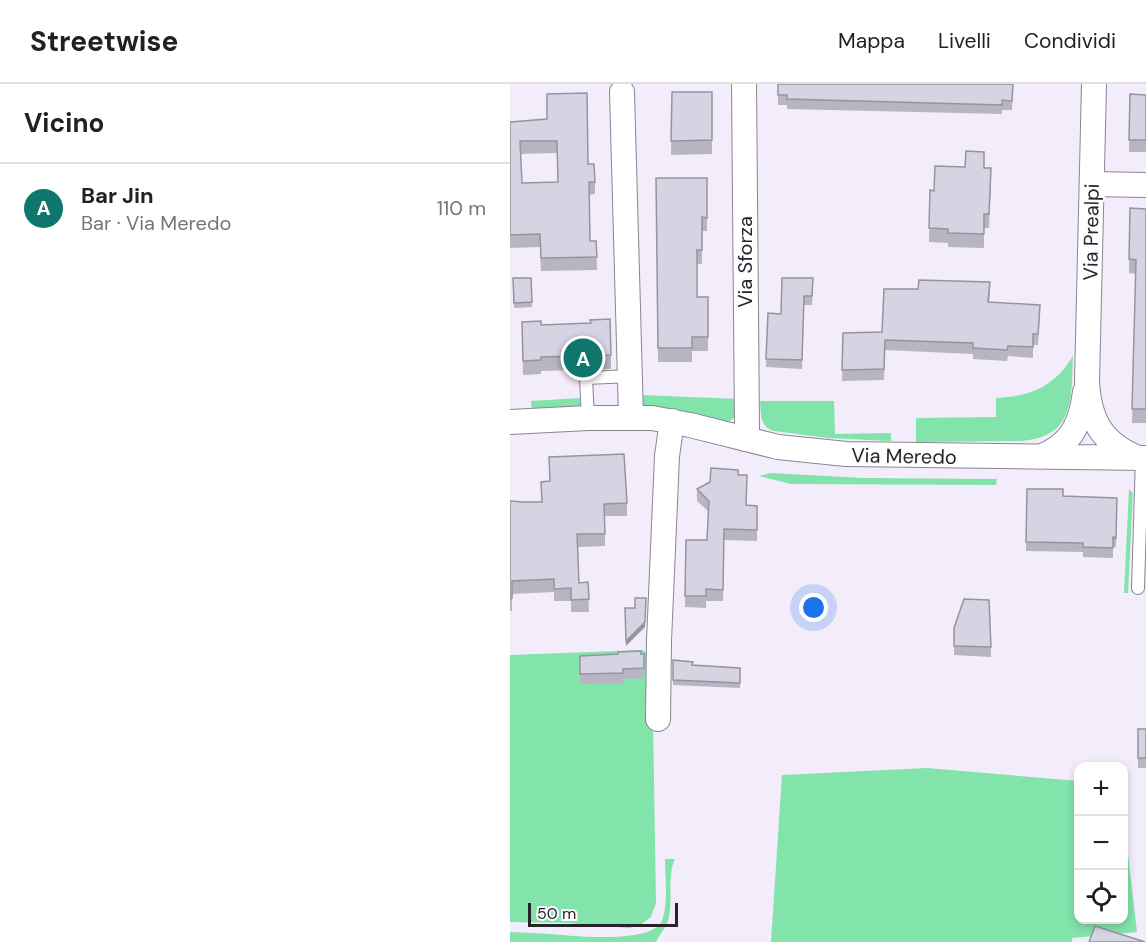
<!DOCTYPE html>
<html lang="it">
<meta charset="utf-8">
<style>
:root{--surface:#fff;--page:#f2f2f2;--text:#202124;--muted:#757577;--line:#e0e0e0;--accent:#0f766e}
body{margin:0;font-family:"DM Sans",sans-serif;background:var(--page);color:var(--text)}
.controls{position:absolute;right:18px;bottom:18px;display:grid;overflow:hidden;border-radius:12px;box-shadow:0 3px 9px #0003}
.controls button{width:54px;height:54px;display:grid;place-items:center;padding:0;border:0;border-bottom:2px solid var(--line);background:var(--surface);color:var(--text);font:30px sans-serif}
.scale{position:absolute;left:18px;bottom:15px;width:150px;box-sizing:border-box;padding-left:6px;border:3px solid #262429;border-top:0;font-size:16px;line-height:21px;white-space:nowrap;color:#262429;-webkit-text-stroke:4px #fdfcff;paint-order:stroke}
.you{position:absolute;left:304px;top:524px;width:21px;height:21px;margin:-15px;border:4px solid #fff;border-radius:50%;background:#1a73e8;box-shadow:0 0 0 9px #1a73e833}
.badge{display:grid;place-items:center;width:39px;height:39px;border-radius:50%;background:var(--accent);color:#fff;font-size:20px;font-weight:700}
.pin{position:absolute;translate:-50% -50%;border:3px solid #fff;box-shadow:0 2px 6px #0006}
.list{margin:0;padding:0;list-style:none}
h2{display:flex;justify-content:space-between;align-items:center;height:78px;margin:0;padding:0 24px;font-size:26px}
h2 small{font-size:20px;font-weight:400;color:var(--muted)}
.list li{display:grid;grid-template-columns:39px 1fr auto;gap:18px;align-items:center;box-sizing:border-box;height:90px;padding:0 24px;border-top:2px solid var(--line)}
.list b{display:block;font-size:22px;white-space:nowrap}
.list p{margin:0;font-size:20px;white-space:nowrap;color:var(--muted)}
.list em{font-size:20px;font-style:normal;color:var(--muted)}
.icon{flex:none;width:33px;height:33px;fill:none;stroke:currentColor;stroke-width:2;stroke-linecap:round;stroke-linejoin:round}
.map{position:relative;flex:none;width:636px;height:858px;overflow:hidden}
header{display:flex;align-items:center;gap:36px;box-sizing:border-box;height:84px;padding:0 30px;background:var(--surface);border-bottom:2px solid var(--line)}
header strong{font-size:28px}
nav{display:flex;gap:33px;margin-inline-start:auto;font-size:21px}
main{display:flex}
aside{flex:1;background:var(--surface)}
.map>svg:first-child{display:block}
.green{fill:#82e3ab}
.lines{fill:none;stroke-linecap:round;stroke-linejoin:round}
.lane-casing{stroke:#8b8593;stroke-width:14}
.street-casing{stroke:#8b8593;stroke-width:26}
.lane{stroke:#fff;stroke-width:12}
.street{stroke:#fff;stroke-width:24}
.wall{fill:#b8b5c3;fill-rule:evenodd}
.shaded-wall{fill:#96949f}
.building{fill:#d6d3e3;stroke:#96949f;stroke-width:1.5;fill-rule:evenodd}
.labels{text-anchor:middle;stroke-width:4.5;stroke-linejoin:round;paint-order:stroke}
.street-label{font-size:20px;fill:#262429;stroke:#fdfcff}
</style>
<header>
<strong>Streetwise</strong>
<nav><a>Mappa</a><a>Livelli</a><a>Condividi</a></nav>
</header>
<main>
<aside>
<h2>Vicino<small></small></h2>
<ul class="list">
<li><span class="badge">A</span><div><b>Bar Jin</b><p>Bar · Via Meredo</p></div><em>110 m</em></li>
</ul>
</aside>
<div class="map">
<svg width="636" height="858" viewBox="0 0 636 858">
<rect width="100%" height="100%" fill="#f3ecfb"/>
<path class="green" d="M563 272C561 315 565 353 511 357L406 358V334L486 333V314C520 313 545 302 563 272Z
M131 311 228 315C227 327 227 337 213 339L157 325 132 322Z
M70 314 71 323 22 327 21 317Z
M250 317H324L325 350 381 349V357L318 354 264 347C250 343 251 330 250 317Z
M260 389 354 394 487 395 486 401 281 400 249 392Z
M619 405 623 409 618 509H614Z
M133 566 142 574 146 819 141 833 129 842 119 844 57 839 0 838V571Z
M417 684 568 697V836H614V736L627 848 562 854V858H261L272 691Z
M155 775H165C157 793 163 813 159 833 157 843 150 849 146 858H0V848C17 849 34 849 51 851 76 853 137 858 151 839 159 821 155 795 155 775Z"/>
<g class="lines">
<defs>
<path id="lane" d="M78 334 76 294 121 292
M628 504 632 374"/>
<path id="street" d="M234 0 237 344 235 355
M584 0 577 297C579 335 591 359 628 374
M112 8 121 333
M582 100 636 101
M0 338 78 334H142L180 341 268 363 336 370 636 374
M530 373C561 361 571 340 575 308
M148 635 149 557 157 372 162 337"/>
</defs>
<use href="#lane" class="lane-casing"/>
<use href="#street" class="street-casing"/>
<use href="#lane" class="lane"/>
<use href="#street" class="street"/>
</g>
<path class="wall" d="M268 0H503L502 26H492V30L277 25V21H268Z
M162 8H202V70L161 71Z
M620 10 636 11V68H619Z
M37 35 78 80 85 98V110L79 111 80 157H86L87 186 31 187 30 163 0 164V38ZM47 69 48 98 12 99 10 70Z
M474 84 481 98 479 144H474V164L438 163V159L419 158 420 106 424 107Z
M146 94H197V147H192V180H187V213H198V267H182V278H148Z
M636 125V339H622L626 190 619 189V175Z
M3 194H21L22 223 4 224Z
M303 194 302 221H294L292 285 256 283 258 229 271 230Z
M480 208 479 219 530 232 528 261H523V274L498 272 497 277 463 275V270L375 266 374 296 332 297 333 249 372 248Z
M12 238 31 241 101 271V285L31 287V290L13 291Z
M39 373 117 419V432H95V462L68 463 69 499 78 498 79 528H61V517H44V508L2 510V527H0V417L13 418H32L31 398 40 397Z
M228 391 237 403V421L247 422V457L214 456 213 517H196V524L175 523 176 456H197L199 428 187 417V405Z
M517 405 553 412 607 414 606 463H603V474L573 473V468L516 467Z
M444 544 481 563V573L444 571Z
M134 570V594L113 595V599L70 600V572Z
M163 576 182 581 230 584V604L163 601Z
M628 645H636V684H628Z"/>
<path class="shaded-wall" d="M136 514 135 543 116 562V557Z"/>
<path class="building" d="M268 0H503L502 17 492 16V21L277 15V11H268Z
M162 8H202V56L161 57Z
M77 9 78 80H84L85 98H79L80 157H86L87 173 31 174 30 150 0 151V38L37 35V10ZM10 57H47L48 98 12 99Z
M620 10 636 11V56H619Z
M456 67 474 68V84H481L479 130H474V150L438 149V145L419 144 420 106 424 107 425 82 455 83Z
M146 94H197V134L192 133V166H187V213H198V253H182V264H148Z
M620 124 636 125V325H622L626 176 619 175Z
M3 194H21L22 218 4 219Z
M272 194H303L302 212H294L292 276 256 275 258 229 271 230Z
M409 196 480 198 478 218 530 221 528 250H523V263L498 262 497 266 463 264V259L375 256 374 285 332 286 333 249 372 248 374 205H408Z
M100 235 101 271 31 273V276L13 277 12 238 31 237V241L81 239 80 236Z
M114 370 117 419 94 420 95 450H67L69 499 78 498 79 515 61 516V504L44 505V495L2 497V514L0 515V417L13 418H32L31 398 40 397 39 373Z
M201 384 228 386V391H237L236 421 247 422V446L214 445 213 506 196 505V512H175L176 456H197L199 417 187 405 200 398Z
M517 405H553V412L607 414 606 454 603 453V464L573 463V459L516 458Z
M125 514H136L135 538 116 557 115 524H125Z
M454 515 479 516 481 563 444 562V544Z
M131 567V570H134V584L113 585V589L70 590V572L108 570V568Z
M163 576 183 578 182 581 230 584V599L163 596Z
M628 645H636V674H628Z
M585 842 635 858H579Z"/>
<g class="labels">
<g class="street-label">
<text transform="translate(581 148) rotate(-89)" y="7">Via Prealpi</text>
<text transform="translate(235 178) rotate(-90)" y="7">Via Sforza</text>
<text transform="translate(394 372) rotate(1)" y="7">Via Meredo</text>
</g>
</g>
</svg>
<div class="controls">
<button>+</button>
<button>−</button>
<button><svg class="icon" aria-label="locate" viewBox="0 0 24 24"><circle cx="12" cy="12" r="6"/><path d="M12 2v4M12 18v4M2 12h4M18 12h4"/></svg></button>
</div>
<div class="scale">50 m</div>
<div class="you"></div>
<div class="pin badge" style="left:73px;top:274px">A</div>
</div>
</main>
